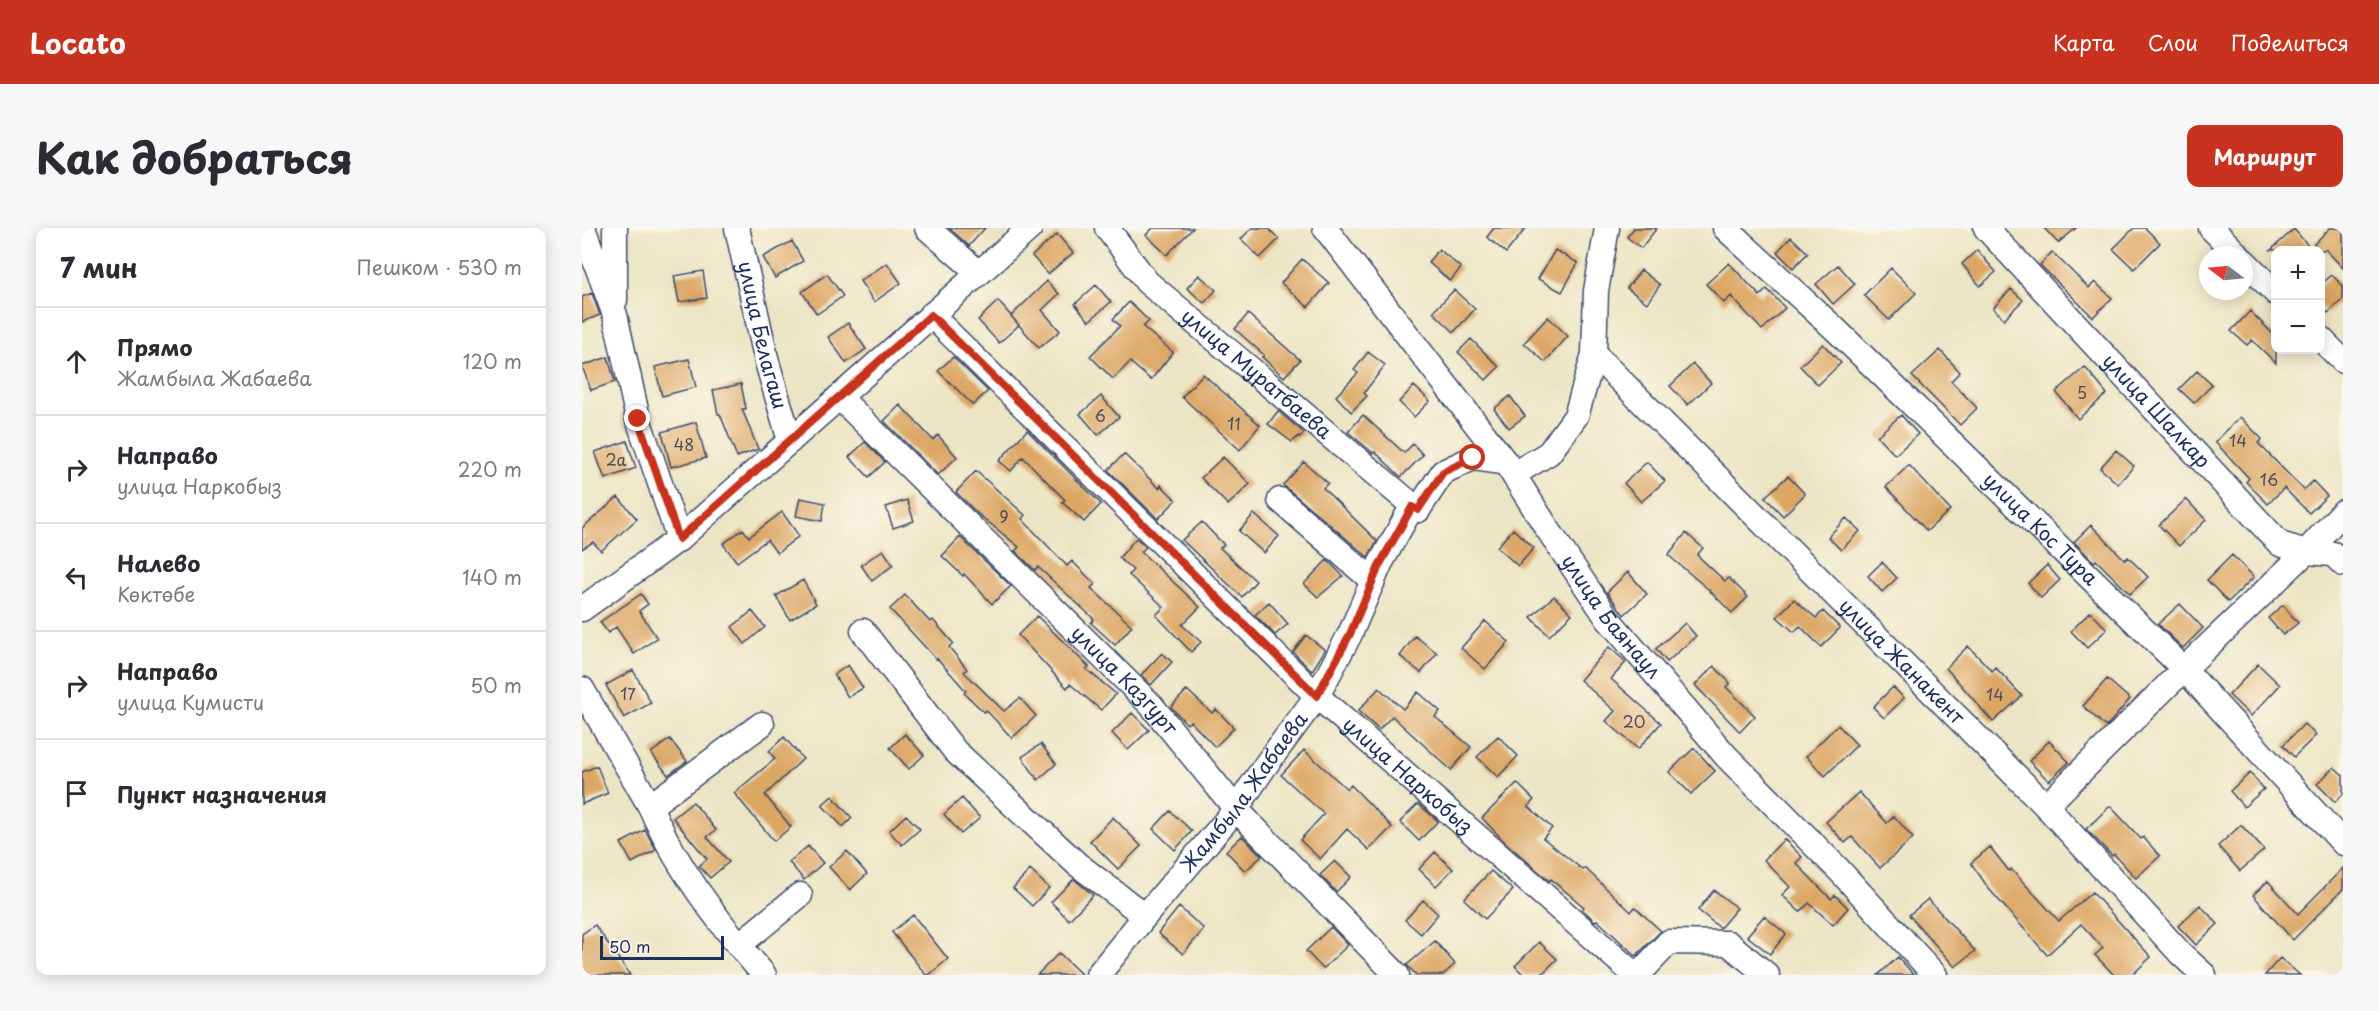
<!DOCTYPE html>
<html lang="ru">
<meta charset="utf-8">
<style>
:root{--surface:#fff;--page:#f7f7f7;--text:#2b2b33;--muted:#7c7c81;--line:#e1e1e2;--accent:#c8321e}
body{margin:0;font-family:"Playpen Sans",sans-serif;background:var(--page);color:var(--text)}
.controls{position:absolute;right:18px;top:18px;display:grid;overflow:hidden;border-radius:12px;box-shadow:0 3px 15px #0003}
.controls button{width:54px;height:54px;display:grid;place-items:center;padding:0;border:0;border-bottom:2px solid var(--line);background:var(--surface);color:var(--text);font:30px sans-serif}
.compass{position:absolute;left:1617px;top:18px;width:54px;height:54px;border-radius:50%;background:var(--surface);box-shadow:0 3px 15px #0003;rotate:286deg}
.scale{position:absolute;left:18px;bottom:15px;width:124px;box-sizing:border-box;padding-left:6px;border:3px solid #1b2f5e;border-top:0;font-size:16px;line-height:21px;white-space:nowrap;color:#1b2f5e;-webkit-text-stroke:4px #fcf5e5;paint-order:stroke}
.stop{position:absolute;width:18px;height:18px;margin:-14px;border:4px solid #c8321e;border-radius:50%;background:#fff}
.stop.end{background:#c8321e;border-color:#fff;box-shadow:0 2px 6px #0008}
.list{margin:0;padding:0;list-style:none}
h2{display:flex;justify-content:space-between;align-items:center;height:78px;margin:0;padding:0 24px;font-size:26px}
h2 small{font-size:20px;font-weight:400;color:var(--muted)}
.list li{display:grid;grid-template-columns:39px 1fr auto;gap:18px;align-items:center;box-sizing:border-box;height:108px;padding:0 24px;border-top:2px solid var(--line)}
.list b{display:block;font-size:22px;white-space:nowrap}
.list p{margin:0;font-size:20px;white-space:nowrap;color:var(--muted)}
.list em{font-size:20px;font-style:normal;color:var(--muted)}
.icon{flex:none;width:33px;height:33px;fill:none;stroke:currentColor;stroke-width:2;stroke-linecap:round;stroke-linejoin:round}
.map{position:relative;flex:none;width:1761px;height:747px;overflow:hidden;border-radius:12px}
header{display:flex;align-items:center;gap:36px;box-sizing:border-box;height:84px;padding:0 30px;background:var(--accent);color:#fff}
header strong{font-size:28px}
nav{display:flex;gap:33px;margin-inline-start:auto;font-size:21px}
.intro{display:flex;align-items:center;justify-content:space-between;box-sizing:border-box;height:144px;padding:0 36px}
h1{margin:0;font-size:42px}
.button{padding:15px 27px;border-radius:12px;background:var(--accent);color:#fff;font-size:21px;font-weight:700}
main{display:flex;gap:36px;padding:0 36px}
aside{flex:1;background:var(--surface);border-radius:12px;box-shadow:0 3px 15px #0003}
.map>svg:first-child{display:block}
.building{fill:#dca663}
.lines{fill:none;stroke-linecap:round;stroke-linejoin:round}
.minor-casing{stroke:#3a4a6d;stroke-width:27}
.minor{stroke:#fff;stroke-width:24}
.route{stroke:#c8321e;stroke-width:8}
.labels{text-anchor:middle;stroke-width:4.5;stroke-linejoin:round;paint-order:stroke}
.number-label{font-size:16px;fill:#4b4d5f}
.street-label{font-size:20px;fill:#1b2f5e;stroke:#fcf5e5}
</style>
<header>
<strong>Locato</strong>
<nav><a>Карта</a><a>Слои</a><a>Поделиться</a></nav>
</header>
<div class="intro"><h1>Как добраться</h1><a class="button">Маршрут</a></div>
<main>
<aside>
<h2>7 мин<small>Пешком · 530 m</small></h2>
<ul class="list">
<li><svg class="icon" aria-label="ahead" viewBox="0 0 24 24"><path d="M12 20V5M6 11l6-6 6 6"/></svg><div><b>Прямо</b><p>Жамбыла Жабаева</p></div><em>120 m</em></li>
<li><svg class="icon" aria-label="right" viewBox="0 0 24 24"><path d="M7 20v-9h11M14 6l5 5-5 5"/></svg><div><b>Направо</b><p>улица Наркобыз</p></div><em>220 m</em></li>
<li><svg class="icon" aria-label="left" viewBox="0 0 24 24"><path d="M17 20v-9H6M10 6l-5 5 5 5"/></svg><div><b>Налево</b><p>Көктөбе</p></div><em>140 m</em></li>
<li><svg class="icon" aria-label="right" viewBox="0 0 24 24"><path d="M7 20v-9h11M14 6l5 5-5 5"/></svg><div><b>Направо</b><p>улица Кумисти</p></div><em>50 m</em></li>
<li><svg class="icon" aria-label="arrive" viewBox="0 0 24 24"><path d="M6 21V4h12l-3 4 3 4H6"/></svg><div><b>Пункт назначения</b></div></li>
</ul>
</aside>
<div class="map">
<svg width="1761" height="747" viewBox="0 0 1761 747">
<rect width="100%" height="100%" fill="#fcf5e5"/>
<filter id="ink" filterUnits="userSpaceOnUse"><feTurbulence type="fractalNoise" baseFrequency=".0167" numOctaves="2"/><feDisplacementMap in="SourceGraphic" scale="12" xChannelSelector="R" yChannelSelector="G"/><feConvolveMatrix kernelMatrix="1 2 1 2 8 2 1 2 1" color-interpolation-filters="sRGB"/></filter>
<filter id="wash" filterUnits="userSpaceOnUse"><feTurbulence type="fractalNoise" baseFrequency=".008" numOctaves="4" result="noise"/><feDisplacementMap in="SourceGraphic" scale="24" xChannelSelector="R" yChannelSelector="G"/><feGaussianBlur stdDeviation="1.35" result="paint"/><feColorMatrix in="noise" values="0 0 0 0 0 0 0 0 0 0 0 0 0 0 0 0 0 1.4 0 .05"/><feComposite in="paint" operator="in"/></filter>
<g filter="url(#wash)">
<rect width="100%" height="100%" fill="#ece5c5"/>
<g id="blocks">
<path class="building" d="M367 0H403L387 18Z
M571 0H611L585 27 564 7Z
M670 0H686L697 11 678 30 659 11Z
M912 0H944L924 25 905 9Z
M1052 0H1075L1059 20 1045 9Z
M1462 0H1494L1476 15Z
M1552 0H1563L1578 15 1552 41 1531 21Z
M1748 0H1761V40L1744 22H1689L1712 1 1728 20Z
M475 6 491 25 466 46 450 28Z
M1209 9 1226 25 1211 40 1195 24Z
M210 13 221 33 193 50 181 29Z
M857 21 879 40 868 53 846 34Z
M973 22 996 35 980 64 956 51Z
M1395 22 1414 44 1398 58 1380 36Z
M1470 24 1507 60 1513 54 1530 70 1511 89 1458 37Z
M720 31 747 55 726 79 699 55Z
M305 35 319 55 292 74 278 53Z
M1147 35 1178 68 1185 61 1203 80 1180 102 1149 68 1142 75 1124 56Z
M1256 37 1273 56 1251 76 1234 56Z
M1309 40 1334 65 1307 92 1282 67Z
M1059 42 1078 57 1065 75 1045 60Z
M121 43 125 70 97 74 92 48Z
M245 46 261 68 235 86 220 64Z
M617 47 634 62 622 75 605 60Z
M1750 47 1761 58V71L1746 85 1738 77V57Z
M465 53 477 66 460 82 478 103 457 120 429 88Z
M514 57 529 74 507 93 493 76Z
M1429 61 1441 72 1422 91 1411 80Z
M872 62 893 81 872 104 851 84Z
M10 65 18 87 0 94V69Z
M416 73 437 97 417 115 396 92Z
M547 74 567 93 561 99 591 124 569 152 548 134 531 151 508 128 538 98 531 91Z
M1668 83 1694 109V135L1670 112 1665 117 1649 103Z
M666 86 718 132 702 149 680 129 682 127 653 101Z
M966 89 986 108 963 134 942 115Z
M266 95 284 121 264 135 246 109Z
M889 111 917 139 904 152 876 124Z
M1241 116 1259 135 1236 157 1218 138Z
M1358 122 1378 144 1369 153 1395 180 1378 197 1330 148Z
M786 124 803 137 782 165 785 168 769 184 754 168 776 145 772 142Z
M26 129 33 154 9 162 0 138Z
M371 129 406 163 391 177 356 143Z
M107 131 114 159 80 168 73 139Z
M1111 136 1129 155 1106 177 1088 158Z
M1503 139 1525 166 1496 191 1474 164Z
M1615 143 1630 157 1612 175 1597 161Z
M621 146 678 197 658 222 600 169Z
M159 156 164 181H160L176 221 155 229 138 186H136L131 162Z
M832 158 848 173 832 189 817 174Z
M519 168 537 189 516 207 498 186Z
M928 168 943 188 927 200 912 181Z
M318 177 351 212 356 207 375 229 356 247 302 193Z
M696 183 722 205 718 210 717 208 710 214 686 196Z
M781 187 822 225 831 216 841 227 819 249 793 224 791 225 766 204Z
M1319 187 1336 206 1313 227 1295 208Z
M1658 189 1680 211 1676 215 1722 262 1731 253 1745 268 1727 285 1702 260 1686 276 1664 254 1667 250 1633 214Z
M114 194 124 230 89 239 80 204Z
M445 202 519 276 502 294 480 274 483 272 441 229 429 243 417 233Z
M45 213 54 240 23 251 13 224Z
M283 214 303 234 287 249 267 229Z
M1534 222 1552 238 1536 256 1518 240Z
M542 226 577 260 579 257 594 272 576 291 526 242Z
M641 229 668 256 646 277 619 250Z
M722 234 746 255 741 260 795 313 786 329 701 257Z
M1065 234 1083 253 1059 274 1042 255Z
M1327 237 1368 282 1345 303 1304 259Z
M394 243 443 287 440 291 485 338 490 333 513 356 509 360 550 398 533 417 509 395 512 391 456 339 453 342 433 323 437 319 395 285 374 264Z
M1206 248 1223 266 1201 288 1183 269Z
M36 269 55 291 19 323 11 314 0 321V300Z
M218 270 243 275 240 293 214 288Z
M1604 271 1624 292 1597 318 1577 297Z
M325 272 332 293 311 300 304 279Z
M200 284 217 308 195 325 185 312 155 334 141 316 161 301 167 309Z
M672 286 697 308 682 325 657 303Z
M1264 290 1278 303 1259 322 1246 309Z
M620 294 642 317 638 320 674 353 660 369 600 312Z
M1509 297 1543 332 1546 329 1566 349 1548 366 1514 332 1512 334 1492 314Z
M931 301 952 320 936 338 915 319Z
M1104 305 1121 320 1115 327 1143 353 1147 350 1166 369 1150 385 1126 361 1086 327Z
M378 309 429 358 410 376 382 346 381 348 360 328Z
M554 310 564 319 559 324 618 379 600 397 619 414 609 424 574 387 582 379 547 347 551 342 537 330Z
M301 322 311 337 290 353 279 337Z
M1650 327 1672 349 1646 374 1625 352Z
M745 332 761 348 736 369 722 356Z
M1300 334 1315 350 1300 364 1286 348Z
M1465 337 1478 352 1459 370 1446 355Z
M1046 344 1065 366 1042 387 1025 364Z
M221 352 234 376 208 392 194 368Z
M59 366 66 376 57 383 75 410 52 426 34 399 26 405 18 394Z
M323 367 348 394 351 392 371 415 367 419 385 441 382 444 422 483 438 470 454 488 430 510 404 482 402 484 382 465 384 463 355 430 354 431 308 381Z
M972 368 990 386 967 408 949 389Z
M1212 371 1234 390 1241 383 1258 400 1239 419 1218 398 1212 404 1195 389Z
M687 374 706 396 693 407 673 387Z
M1598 376 1621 400 1601 420 1576 396Z
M1701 377 1716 395 1701 407 1686 390Z
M170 383 183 399 163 416 150 399Z
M1508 384 1525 401 1505 420 1489 403Z
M455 388 507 439 504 441 534 466 519 482 488 456 485 460 436 407Z
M903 393 927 414 903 441 879 420Z
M1103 395 1114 408 1085 434 1074 421Z
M724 407 743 422 730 443 711 424Z
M833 408 855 425 839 445 818 428Z
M1386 418 1410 443 1413 439 1440 468 1411 494 1364 440Z
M1027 419 1044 434 1029 451 1079 495 1056 521 1024 493 1033 483 998 452Z
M580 425 590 434 569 457 559 447Z
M1676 436 1698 457 1669 488 1647 467Z
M266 437 281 460 266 469 252 447Z
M1132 438 1148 455 1144 459 1173 488 1158 504 1113 457Z
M51 442 69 475 42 490 24 457Z
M1525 451 1548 471 1524 499 1501 478Z
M1311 459 1322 470 1302 490 1291 479Z
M797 460 821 481 836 464 858 483 853 489 889 519 869 542 810 488 797 502 776 483Z
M605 462 630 485 634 481 652 500 633 519 608 493 605 496 589 479Z
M550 485 567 502 546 522 530 505Z
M1722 496 1734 507 1712 529 1701 517Z
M1256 497 1275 517 1243 548 1224 528Z
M323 506 342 527 327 541 308 520Z
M916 508 936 528 916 549 895 529Z
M202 509 221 531 183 567 209 599 192 613 152 565 193 531 187 523Z
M88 511 105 533 86 547 69 525Z
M1467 513 1487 534 1467 553 1447 533Z
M459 516 474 536 456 552 440 529Z
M1112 520 1133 543 1109 566 1087 544Z
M722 522 765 561 769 557 810 599 787 622 765 601 738 631 718 612 742 586 699 547Z
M15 538 26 565 0 576V544Z
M1752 539 1761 547V566L1753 574 1735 556Z
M1668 545 1682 561 1662 579 1648 563Z
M935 555 952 572 946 578 970 600 961 610 1001 642 1003 640 1049 684 1053 679 1079 703 1054 728 1015 692 1013 693 1000 681 1002 679 969 651 968 653 964 650 923 614 900 590Z
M1277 564 1305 595 1312 588 1331 610 1298 640 1270 609 1263 615 1244 594Z
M250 568 270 590 261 599 240 577Z
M380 570 398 590 379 606 362 586Z
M111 574 134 602 125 609 147 634 128 650 117 638 125 631 91 590Z
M836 576 856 593 837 613 818 594Z
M1528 578 1559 611 1561 609 1578 628 1554 650 1532 626 1530 628 1504 601Z
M588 583 610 603 593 622 571 601Z
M324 587 338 601 320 617 307 603Z
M531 589 559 618 536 641 508 613Z
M1659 597 1682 622 1658 643 1636 618Z
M63 602 74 622 50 635 39 615Z
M660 608 680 628 663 643 644 623Z
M1202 611 1220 629 1214 635 1249 671 1253 667 1266 680 1251 697 1227 675 1218 684 1200 667 1208 659 1182 632Z
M226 618 241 635 222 652 207 634Z
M1408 619 1427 643 1429 641 1477 693 1510 664 1569 729 1550 747H1532L1513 727 1521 720 1499 696 1465 727 1407 661 1389 635Z
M265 623 285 646 268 662 247 639Z
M853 624 871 641 854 658 837 641Z
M753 633 769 649 754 664 738 647Z
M1761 640V661L1711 712 1671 667 1686 653 1716 686Z
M448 642 467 660 450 678 431 660Z
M909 643 931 662 903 691 882 671Z
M492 651 511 667 487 692 469 674Z
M1132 662 1155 680 1138 700 1116 682Z
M1346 671 1393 723 1373 739 1327 687Z
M841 672 856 686 839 706 823 692Z
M1618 677 1636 696 1614 717 1596 698Z
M597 679 622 701 601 726 576 705Z
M331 687 366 731 347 747H344L310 704Z
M1182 688 1204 706 1188 726 1165 708Z
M13 697 48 747H0V706Z
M749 699 766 717 741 741 724 723Z
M853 713 873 736 861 747H834L825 737Z
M957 714 975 731 959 747H942L933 738Z
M477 725 500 747H455Z
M1316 729 1332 747H1296Z
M1698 730 1718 747H1683Z"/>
</g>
</g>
<g filter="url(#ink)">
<use href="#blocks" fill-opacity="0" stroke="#3a4a6d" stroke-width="1.5"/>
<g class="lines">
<defs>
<g id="minor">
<path d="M1 0 33 87 56 191 97 311"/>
<path d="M33 0V72"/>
<path id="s1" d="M155 0 185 134 208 213"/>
<path d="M345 0 397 45"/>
<path id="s2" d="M525 0 565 54 836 282"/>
<path id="s3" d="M743 0 924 235 965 300 1026 391 1144 528 1257 642 1353 747"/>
<path id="s4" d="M1143 0 1253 101 1602 441 1761 615"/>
<path id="s5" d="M1404 0 1698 316 1724 324 1751 326 1761 336"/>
<path d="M1629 0 1656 27"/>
<path d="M1662 33 1694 65"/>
<path id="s6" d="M349 87 735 468 1053 747"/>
<path d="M1738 110 1761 133"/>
<path id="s7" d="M1012 126 1464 578 1599 726 1622 747"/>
<path id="s8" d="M257 169 569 477 654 581 815 747"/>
<path d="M932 246 967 225 994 188 1012 126 1014 63 1025 0"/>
<path d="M698 272 791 353"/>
<path d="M0 381 97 311 448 0"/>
<path d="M281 403 373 523 495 636 563 688"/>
<path d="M0 461 68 578 180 496"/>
<path d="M68 578C89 627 122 675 157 717L218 667"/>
<path d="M1464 578 1602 441 1724 324 1761 284"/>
<path d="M157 717 182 747"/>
<path id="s9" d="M516 747 563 688 654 581 683 538 735 468 768 406 798 336 830 279 836 282 861 244 891 230 924 235"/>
<path d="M1056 747 1087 714 1146 715 1185 747"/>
</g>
</defs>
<use href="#minor" class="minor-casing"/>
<use href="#minor" class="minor"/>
</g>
</g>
<g class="lines" filter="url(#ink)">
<path class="route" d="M56 191 97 311 349 87 735 468 768 406 798 336 830 279 836 282 861 244 891 230"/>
</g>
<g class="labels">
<g class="number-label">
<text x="1500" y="171">5</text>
<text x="518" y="194">6</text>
<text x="652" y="202">11</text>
<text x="1656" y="219">14</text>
<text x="102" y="223">48</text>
<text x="34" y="238">2а</text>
<text x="1687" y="258">16</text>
<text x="422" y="295">9</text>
<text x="46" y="472">17</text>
<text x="1413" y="473">14</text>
<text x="1052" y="500">20</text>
</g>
<g class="street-label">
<text dy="7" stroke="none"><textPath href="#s1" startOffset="110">улица Белагаш</textPath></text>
<text dy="7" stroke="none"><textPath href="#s2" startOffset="210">улица Муратбаева</textPath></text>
<text dy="7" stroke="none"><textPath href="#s5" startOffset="250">улица Шалкар</textPath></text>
<text dy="7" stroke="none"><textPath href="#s4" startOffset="436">улица Кос Тура</textPath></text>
<text dy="7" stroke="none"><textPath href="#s3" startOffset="483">улица Баянаул</textPath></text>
<text dy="7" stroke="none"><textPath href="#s7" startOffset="435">улица Жанакент</textPath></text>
<text dy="7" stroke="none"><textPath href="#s8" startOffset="402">улица Казгурт</textPath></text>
<text dy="7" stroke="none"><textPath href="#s6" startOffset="663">улица Наркобыз</textPath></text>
<text dy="7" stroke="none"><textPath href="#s9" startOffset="234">Жамбыла Жабаева</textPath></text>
</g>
</g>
</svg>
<div class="controls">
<button>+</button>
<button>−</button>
</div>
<svg class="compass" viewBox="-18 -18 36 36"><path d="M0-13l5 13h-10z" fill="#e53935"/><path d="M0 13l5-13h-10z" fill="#7c7c81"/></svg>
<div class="scale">50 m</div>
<div class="stop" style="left:891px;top:230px"></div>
<div class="stop end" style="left:56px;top:191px"></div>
</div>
</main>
